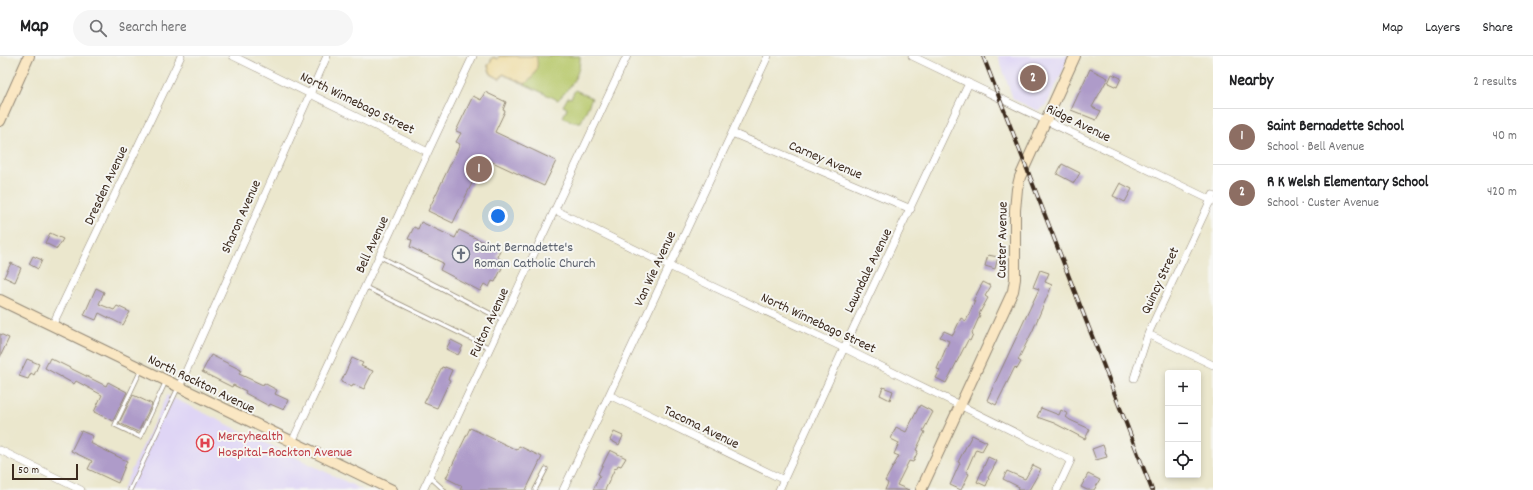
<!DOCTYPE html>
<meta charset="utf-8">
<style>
:root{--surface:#fff;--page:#f6f6f6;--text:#202124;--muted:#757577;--line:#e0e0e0;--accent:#b5179e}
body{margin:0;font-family:Dekko,sans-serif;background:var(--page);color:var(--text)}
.controls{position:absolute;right:12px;bottom:12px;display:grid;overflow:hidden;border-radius:4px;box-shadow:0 2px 6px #0003}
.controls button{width:36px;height:36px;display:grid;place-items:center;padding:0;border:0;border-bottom:1px solid var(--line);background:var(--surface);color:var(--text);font:20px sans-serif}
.scale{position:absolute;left:12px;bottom:10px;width:66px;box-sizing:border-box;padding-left:4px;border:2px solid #3b2a1e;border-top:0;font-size:11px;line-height:14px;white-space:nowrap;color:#3b2a1e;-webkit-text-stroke:3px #f6f6f2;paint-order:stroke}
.you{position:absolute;left:498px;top:160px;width:14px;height:14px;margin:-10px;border:3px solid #fff;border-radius:50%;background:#1a73e8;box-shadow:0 0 0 6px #1a73e833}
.badge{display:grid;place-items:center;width:26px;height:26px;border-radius:50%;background:var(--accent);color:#fff;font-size:13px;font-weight:700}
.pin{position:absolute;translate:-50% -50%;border:2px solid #fff;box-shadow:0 1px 4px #0006}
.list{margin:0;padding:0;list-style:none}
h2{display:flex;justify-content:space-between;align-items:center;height:52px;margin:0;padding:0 16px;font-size:17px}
h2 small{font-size:13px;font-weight:400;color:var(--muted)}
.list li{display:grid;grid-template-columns:26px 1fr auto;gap:12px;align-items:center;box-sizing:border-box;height:56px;padding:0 16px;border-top:1px solid var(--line)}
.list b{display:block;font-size:15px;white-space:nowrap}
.list p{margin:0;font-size:13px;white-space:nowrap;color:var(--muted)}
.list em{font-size:13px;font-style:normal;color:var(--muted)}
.icon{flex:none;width:22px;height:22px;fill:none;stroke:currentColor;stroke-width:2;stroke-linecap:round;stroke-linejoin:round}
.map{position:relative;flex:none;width:1213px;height:434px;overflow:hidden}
header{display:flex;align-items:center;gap:24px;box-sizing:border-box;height:56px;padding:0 20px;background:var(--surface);border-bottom:1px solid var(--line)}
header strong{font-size:19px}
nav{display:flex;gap:22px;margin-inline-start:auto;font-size:14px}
.search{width:280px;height:36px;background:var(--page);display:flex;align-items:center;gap:10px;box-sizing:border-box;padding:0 14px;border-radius:22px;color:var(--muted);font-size:15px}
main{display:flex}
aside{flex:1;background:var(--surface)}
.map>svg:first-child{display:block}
.built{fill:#dfd5f5}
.green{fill:#b7c86b;stroke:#797944}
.sand{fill:#eeda9e;stroke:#94825e}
.building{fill:#ae9bc9}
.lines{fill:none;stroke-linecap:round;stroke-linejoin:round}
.lane-casing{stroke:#938876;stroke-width:5}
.street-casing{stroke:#938876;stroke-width:8}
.secondary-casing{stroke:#938876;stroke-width:12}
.lane{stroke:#fff;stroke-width:3.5}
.street{stroke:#fff;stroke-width:7}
.secondary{stroke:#fae7c3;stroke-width:10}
.rail-casing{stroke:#3b2a1e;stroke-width:4}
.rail{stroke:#f6f6f2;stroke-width:2.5;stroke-dasharray:8;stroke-linecap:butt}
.labels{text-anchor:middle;stroke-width:4;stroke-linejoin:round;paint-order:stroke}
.street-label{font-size:14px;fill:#3b2a1e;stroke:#f6f6f2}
.worship-label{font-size:14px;fill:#5b616d;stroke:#f6f6f2;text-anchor:start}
.health-label{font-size:14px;fill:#be3a42;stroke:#f6f6f2;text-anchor:start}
</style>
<header>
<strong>Map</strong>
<div class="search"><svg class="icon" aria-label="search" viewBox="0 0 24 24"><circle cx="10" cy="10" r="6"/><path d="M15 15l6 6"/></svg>Search here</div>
<nav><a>Map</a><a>Layers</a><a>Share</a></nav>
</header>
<main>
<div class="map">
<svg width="1213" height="434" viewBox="0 0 1213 434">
<rect width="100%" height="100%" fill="#f6f6f2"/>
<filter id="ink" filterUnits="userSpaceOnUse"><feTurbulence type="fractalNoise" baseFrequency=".025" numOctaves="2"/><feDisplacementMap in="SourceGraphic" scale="8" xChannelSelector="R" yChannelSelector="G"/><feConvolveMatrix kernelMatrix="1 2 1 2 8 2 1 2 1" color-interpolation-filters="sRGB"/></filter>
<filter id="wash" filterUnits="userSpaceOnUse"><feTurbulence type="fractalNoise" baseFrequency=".012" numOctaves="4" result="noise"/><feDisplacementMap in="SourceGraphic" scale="16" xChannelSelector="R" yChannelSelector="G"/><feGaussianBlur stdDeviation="0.9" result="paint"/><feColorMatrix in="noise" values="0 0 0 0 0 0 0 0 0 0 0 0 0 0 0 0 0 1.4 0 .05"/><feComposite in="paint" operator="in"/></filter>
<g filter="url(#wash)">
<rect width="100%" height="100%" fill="#ebe7cd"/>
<path class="built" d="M998 0H1070L1047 48 1040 54H1036L1013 43Z
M167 339 363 434H122Z"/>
<path class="green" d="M499 0H580C581 18 570 32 558 44L503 18 500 23 491 18 488 10 493 1 498 3Z
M575 34 592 42 581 66H573L563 61 567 52 563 50 568 41 571 42Z"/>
<path class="sand" d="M499 0H536C540 12 534 21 525 28L503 18 500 23 491 18 488 10 493 1 498 3Z"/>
<g id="blocks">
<path class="building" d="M1090 13 1108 22 1092 51 1101 55 1096 64 1071 54Z
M1112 18 1121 22 1117 31 1108 27Z
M485 36 506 46 503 54 505 55 495 76 556 105 544 130 484 102 453 167 428 155 460 88 456 86 461 77 456 75 473 40 481 44Z
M1062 108 1080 117 1074 127 1057 118Z
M1120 127 1132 133 1125 146 1113 140Z
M421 166 455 182 459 174 500 194 497 201 502 204 499 210 502 212 495 226 492 225 489 231 484 228 480 235 440 214 443 207 410 191 412 184 408 183 414 171 418 173Z
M50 177 63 183 57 193 45 187Z
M988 199 998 201 995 213 985 210Z
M33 200 42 204 38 213 29 208Z
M11 207 21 212 15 226 4 221Z
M1040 214 1049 217 1045 226 1052 229 1033 274 1018 304 1021 306 1017 313 1015 311 996 349 987 344 1039 233 1033 231Z
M983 226 991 230 985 240 988 242 979 258 980 259 972 277 973 278 970 285 968 284 946 327 936 322 940 314 937 313 949 285 940 281 944 275 953 279 961 262 966 265 975 245H973Z
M96 232 104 236 99 248 114 254 117 250 130 256 123 269 99 257 96 264 84 259Z
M0 278 9 282 0 301Z
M451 284 463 290 458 299 446 293Z
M211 299 241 314 239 318 263 329 264 327 277 334 275 338 288 344 284 354 270 348 269 350 256 343 245 337 246 335 233 329 232 331 202 316Z
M50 302 106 330 108 326 127 336 113 365 94 356 102 339 76 325 74 328 45 312Z
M352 302 363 307 361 310 373 315 364 333 353 328 352 331 341 326Z
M27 303 39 308 34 319 31 317 28 323 19 320Z
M442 311 445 312V311L452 314 448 323 450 324 437 352 424 347Z
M883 331 893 335 890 344 880 339Z
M133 339 152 348 138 376 119 367Z
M920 349 933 356 923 375 925 376 916 394 918 395 913 406 909 405 897 429 909 434H885L888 427 885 425 899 400 894 398 899 387 891 383 896 371 906 376Z
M1041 352 1059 359 1061 354 1068 358 1066 361 1070 364 1090 373 1085 383 1054 367 1037 361Z
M470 372 517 394 519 390 542 401 526 434H460L462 430 446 422Z
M81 375 93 380 90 387 127 405 118 427 88 413 92 405 71 395Z
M614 376 623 380 619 389 610 384Z
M972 379 987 386 982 395 976 393 966 416 969 418 961 434 950 429 960 407 958 406Z
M1103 389 1107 401 1096 404 1092 393Z
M610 394 626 402 621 410 618 409 616 413 615 412 605 434H593L600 419 598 418Z
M988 401 997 405 988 422 989 423 986 430 977 426Z
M1033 409 1041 413 1029 434H1018L1019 431 1003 423 1007 415 1025 423Z
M1088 418 1100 424 1094 434H1087L1081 431Z"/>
</g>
</g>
<g filter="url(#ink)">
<use href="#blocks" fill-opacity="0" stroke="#938876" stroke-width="1"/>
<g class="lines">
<defs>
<path id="lane" d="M379 200 503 264
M365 231 490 292
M141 314 115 369 140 381 166 325
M429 420 444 434
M130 434 178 332
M535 434 546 413"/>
<path id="street" d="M233 0 428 96
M912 0 1213 145
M732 77 911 153
M555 154 669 210 844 292 1071 404 1057 434
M52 270 181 0
M1148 278 1213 309
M1134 322 1148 278 1213 139
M179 331 327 0
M609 339 784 424
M292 386 473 0
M0 394 81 434
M423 434 627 0
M563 434 609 339 768 0
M779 434 844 292 969 27"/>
<path id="secondary" d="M0 65 29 0
M0 244 392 434
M921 434 1013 235 1015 223V154L1017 133 1020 121 1075 0"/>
</defs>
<use href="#lane" class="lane-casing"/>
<use href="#street" class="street-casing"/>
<use href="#secondary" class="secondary-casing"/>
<use href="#lane" class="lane"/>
<use href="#street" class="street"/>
<use href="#secondary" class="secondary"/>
<defs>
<path id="rail" d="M983 0 1152 434"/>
</defs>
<use href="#rail" class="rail-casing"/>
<use href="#rail" class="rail"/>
</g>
</g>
<defs>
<symbol id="church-ring" viewBox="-11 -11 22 22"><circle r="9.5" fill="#f6f6f2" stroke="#6b7280" stroke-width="1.5"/><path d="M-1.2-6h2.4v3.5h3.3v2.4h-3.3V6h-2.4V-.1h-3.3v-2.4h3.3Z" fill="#6b7280"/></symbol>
<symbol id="hospital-ring" viewBox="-11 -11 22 22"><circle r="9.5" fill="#f6f6f2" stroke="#e0444e" stroke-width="1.5"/><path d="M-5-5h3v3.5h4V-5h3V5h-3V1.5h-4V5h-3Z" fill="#e0444e"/></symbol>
</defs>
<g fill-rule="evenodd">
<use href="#church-ring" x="451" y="188" width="20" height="20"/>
<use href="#hospital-ring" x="195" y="377" width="20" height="20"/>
</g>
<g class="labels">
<g class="street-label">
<text transform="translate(358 46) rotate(26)" y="5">North Winnebago Street</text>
<text transform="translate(1079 66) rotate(26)" y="5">Ridge Avenue</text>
<text transform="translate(826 103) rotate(23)" y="5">Carney Avenue</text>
<text transform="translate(105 129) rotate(-65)" y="5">Dresden Avenue</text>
<text transform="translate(240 160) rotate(-66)" y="5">Sharon Avenue</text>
<text transform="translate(1001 184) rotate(-89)" y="5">Custer Avenue</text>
<text transform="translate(371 188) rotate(-65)" y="5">Bell Avenue</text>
<text transform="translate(654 212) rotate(-65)" y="5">Van Wie Avenue</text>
<text transform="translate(867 214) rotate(-64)" y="5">Lawndale Avenue</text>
<text transform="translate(1159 224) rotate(-65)" y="5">Quincy Street</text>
<text transform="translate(488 266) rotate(-65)" y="5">Fulton Avenue</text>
<text transform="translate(819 266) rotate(25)" y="5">North Winnebago Street</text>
<text transform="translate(202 327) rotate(26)" y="5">North Rockton Avenue</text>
<text transform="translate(702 370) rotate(26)" y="5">Tacoma Avenue</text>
</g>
<g class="worship-label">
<text x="474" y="195">Saint Bernadette's<tspan x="474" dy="16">Roman Catholic Church</tspan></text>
</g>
<g class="health-label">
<text x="218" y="384">Mercyhealth<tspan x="218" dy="16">Hospital–Rockton Avenue</tspan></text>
</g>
</g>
</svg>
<div class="controls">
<button>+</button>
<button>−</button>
<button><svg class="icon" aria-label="locate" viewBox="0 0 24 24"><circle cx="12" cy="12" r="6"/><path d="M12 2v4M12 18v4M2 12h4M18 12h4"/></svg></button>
</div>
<div class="scale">50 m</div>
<div class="you"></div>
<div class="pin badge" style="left:479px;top:113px;background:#8d6e63">1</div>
<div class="pin badge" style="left:1033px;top:22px;background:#8d6e63">2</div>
</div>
<aside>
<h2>Nearby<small>2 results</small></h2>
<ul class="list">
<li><span class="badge" style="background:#8d6e63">1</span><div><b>Saint Bernadette School</b><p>School · Bell Avenue</p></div><em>40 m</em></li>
<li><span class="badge" style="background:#8d6e63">2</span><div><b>R K Welsh Elementary School</b><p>School · Custer Avenue</p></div><em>420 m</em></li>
</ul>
</aside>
</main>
